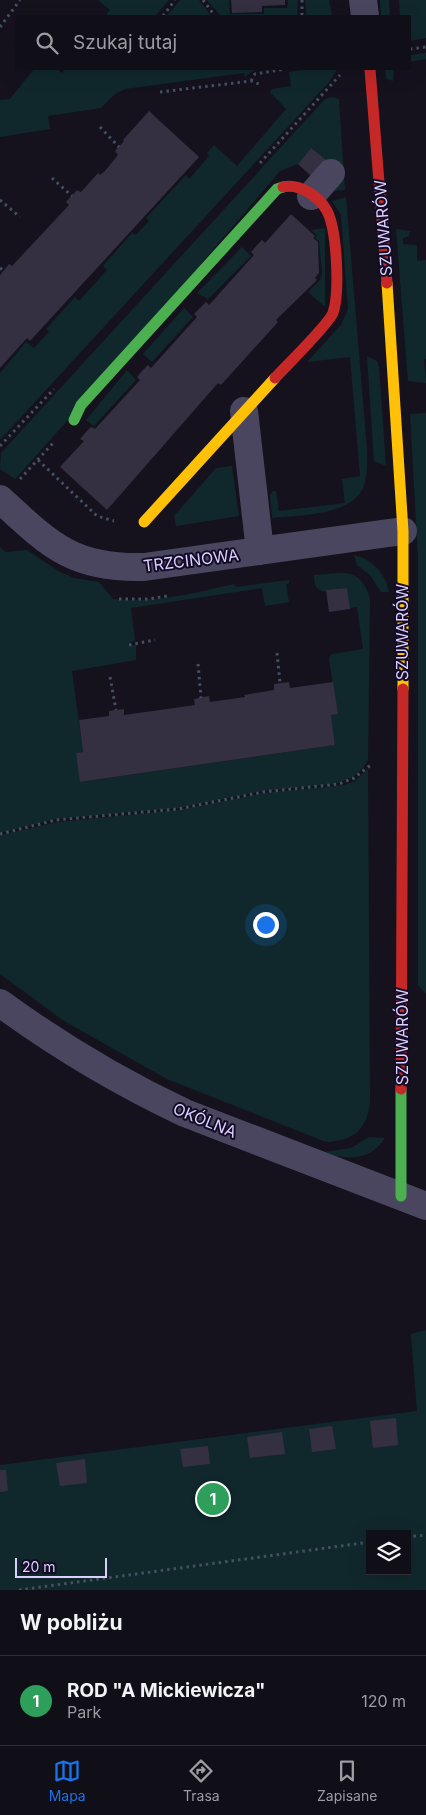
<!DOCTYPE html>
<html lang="pl">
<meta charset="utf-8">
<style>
:root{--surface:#100e16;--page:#1e1c23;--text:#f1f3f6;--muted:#9c9ca1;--line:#302e35;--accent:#1a73e8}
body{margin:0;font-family:Inter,sans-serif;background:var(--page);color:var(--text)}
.controls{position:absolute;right:15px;bottom:15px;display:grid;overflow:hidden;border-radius:0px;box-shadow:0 5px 20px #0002}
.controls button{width:45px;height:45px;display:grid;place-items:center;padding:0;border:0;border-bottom:1px solid var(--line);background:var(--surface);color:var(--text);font:25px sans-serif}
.scale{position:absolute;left:15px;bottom:12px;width:92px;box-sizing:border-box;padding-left:5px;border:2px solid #dacfff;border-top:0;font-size:14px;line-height:18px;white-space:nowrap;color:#dacfff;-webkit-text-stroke:4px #130c24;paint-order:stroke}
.you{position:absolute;left:265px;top:924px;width:18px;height:18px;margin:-12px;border:4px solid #fff;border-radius:50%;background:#1a73e8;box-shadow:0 0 0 8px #1a73e833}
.badge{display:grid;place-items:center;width:32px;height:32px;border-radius:50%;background:var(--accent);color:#fff;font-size:16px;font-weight:700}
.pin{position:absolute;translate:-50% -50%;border:2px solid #fff;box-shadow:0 1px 5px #0006}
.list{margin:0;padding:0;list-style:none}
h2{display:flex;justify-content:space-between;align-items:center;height:65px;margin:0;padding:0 20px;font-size:21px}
h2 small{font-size:16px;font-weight:400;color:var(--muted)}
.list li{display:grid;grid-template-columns:32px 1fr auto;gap:15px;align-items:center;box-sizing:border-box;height:90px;padding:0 20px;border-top:1px solid var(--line)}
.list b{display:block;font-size:19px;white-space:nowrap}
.list p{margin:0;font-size:16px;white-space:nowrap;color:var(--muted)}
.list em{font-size:16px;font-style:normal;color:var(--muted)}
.icon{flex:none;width:28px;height:28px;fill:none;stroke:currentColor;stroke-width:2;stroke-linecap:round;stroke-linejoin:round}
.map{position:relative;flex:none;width:426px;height:1590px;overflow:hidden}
.search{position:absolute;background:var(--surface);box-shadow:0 5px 20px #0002;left:15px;right:15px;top:15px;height:55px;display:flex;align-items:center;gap:12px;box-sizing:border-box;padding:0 18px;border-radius:0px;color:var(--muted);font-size:19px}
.sheet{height:155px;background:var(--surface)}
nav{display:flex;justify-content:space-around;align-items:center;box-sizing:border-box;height:70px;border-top:1px solid var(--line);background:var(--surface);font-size:14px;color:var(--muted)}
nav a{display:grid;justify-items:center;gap:2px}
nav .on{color:var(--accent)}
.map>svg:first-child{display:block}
.green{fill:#10282c;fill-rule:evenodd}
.building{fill:#342f41}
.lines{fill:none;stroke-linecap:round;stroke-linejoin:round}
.path{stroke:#445061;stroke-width:3;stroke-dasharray:2.5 4;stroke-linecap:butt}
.street{stroke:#4a465f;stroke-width:28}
.fast{stroke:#4caf50;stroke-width:11}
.slow{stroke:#ffc107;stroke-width:11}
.jam{stroke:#c62828;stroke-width:11}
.labels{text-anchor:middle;stroke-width:4;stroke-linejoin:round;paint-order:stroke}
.street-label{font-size:16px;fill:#dacfff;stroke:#130c24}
</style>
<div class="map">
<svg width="426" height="1590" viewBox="0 0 426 1590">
<rect width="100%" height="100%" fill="#15121e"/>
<path class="green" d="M98 0H169L155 16H105L110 10Z
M180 0H199L211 16H167Z
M207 0H229L230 14H264V8H287L288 0H298L297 16H221Z
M305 0H329L332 16H306Z
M380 0H389L390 16H381Z
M399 0H426V38L410 41V16H400Z
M426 53V59L410 62V55Z
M34 69H57L62 73 65 69H262L254 70 245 77 244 73 125 89 115 94 101 108 48 116 50 129 0 137V100L10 99Z
M308 69H337L330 81 0 440V373L26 342 34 348 49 332 46 329 75 297 79 301 107 270 103 266 132 233 136 235 149 221 146 218 186 175 189 179 209 156 207 153 214 145 237 166 286 109 270 92 272 89 291 86 289 72Z
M385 69H394L393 81 386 79Z
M332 97 339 99 345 190 333 191 329 162 311 148 298 164 280 171 69 419 15 479 0 469 1 453 325 99Z
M346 197 367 450C367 463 368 476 363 488 351 516 298 515 272 518L270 495 273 491H276L279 511 345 503 342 479 360 476 350 357 307 362 341 325 348 309 341 215 332 201Z
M325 228V307L308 292 320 280 322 273 319 241 315 238 317 235 311 230Z
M396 229 410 231 409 236 403 238V244L417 245V261L426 260V359H424L426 383 408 381Z
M242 247 251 256 208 299 197 293Z
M184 308 193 317 152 362 143 354Z
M367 356 377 361 379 367 386 466 374 461Z
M127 370 136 380 94 426 86 420Z
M426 413V994L418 985V558L410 414Z
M232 466 239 516 176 526 174 516 216 468Z
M0 547 6 552 27 550 58 571 74 578 99 582 113 599C154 604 194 593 234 584L236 587 289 580V583L286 584 289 602 265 606 262 588 131 608 135 641 128 643 129 646 136 645V660L72 671 83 752 76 753 81 782 335 745 331 715 337 713 329 658 332 654 363 649 357 607 349 608 347 588 327 590V592C316 591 314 585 314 575 342 573 360 566 370 598L368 760 363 768 353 777 334 784 263 791 178 808 56 819 0 833Z
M354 555C372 559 386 574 389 592H381L370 575 357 565Z
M368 769 370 1101C368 1129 353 1141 326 1142L167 1079 64 1021 0 974V835L58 822 178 810 263 793 344 785 355 781Z
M369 1137 385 1138C370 1162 346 1160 323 1152L351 1148Z
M426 1330V1590H0V1465L417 1411 411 1334ZM370 1534H407V1571H370Z"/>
<path class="building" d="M231 0H285V5L262 6V12L232 13Z
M149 111 199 157 30 341 27 338 0 368V275L9 264 12 266 69 205 66 202 77 190 81 192 98 173 100 175 105 171 118 155 115 151 124 141 123 140Z
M311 148 329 162 313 178 298 164Z
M291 214 315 236 313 238 318 242 319 273 315 278 317 280 276 320 278 322 221 385 218 383 107 510 60 467 84 441 80 439 86 432 91 427 95 429 140 380 137 377 143 370 148 365 151 368 197 317 194 314 206 302 209 305 254 255 251 252 257 245 262 240 265 243Z
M347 588 350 609 329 612 326 590Z
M289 682 290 688 333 682 338 714 331 715 335 745 80 782 76 753 83 752 79 720 109 716V711L124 709V715L195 705 194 699 209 696 210 702 245 697 244 695 274 690V684Z
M396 1418 398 1445 373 1448 370 1421Z
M332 1426 336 1449 312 1452 309 1429Z
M282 1432 285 1454 250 1458 247 1437Z
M208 1446 210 1464 183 1467 180 1449Z
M85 1459 87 1483 60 1486 56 1463Z
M0 1470H6L8 1491 0 1492Z"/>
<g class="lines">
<path class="path" d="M203 0 215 16
M302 0V16
M163 16 175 0
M0 27 20 0
M410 49 426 47
M251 81 255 74 286 69
M160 92 251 81 259 84
M100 127 119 147
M260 163 340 75
M52 178 72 196
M0 200 20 217
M0 268 4 271
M0 446 54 389
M38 460 97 516 114 521
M20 479 55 441
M119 599H149L167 596
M129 645 155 640
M277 653 280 683
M198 664 201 698
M110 677 116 710
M0 834 56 820 178 809 263 792 339 784 354 778 372 764
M407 1537 426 1535
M19 1590 370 1542"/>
<path class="street" d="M363 0 365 16
M311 196 331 173
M244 411 260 551
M0 499C49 544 72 569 144 567L403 531
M0 1003C59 1046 119 1082 185 1113L426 1206"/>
<path class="fast" d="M74 420 81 405 277 189 283 187
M401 1196V1089"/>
<path class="slow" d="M387 283 403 531V689
M144 522 275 378"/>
<path class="jam" d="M370 69 387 283
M275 378C286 366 328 325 333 313 340 292 337 230 327 211 319 196 299 183 283 187
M401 1089 403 689"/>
</g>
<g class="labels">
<g class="street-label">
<text transform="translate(383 228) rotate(-94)" y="6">SZUWARÓW</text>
<text transform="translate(191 560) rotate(-7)" y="6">TRZCINOWA</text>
<text transform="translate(402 632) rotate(-90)" y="6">SZUWARÓW</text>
<text transform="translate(402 1037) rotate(-90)" y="6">SZUWARÓW</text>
<text transform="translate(205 1120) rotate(22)" y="6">OKÓLNA</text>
</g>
</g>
</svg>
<div class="controls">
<button><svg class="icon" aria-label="layers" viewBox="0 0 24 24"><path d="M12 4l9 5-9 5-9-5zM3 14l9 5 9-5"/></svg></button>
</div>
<div class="scale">20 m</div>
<div class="you"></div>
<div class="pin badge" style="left:213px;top:1499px;background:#2e9e5b">1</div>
<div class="search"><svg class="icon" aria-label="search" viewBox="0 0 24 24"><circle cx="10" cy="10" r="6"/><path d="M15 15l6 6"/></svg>Szukaj tutaj</div>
</div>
<section class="sheet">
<h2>W pobliżu<small></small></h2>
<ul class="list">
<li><span class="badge" style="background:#2e9e5b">1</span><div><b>ROD &quot;A Mickiewicza&quot;</b><p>Park</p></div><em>120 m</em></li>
</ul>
</section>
<nav>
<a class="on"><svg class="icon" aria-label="map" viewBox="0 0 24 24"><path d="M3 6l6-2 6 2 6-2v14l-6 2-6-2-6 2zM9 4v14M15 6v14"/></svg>Mapa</a>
<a><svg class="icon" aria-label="directions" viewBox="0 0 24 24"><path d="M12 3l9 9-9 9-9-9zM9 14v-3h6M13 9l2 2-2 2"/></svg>Trasa</a>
<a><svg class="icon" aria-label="saved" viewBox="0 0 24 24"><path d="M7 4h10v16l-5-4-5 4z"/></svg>Zapisane</a>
</nav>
